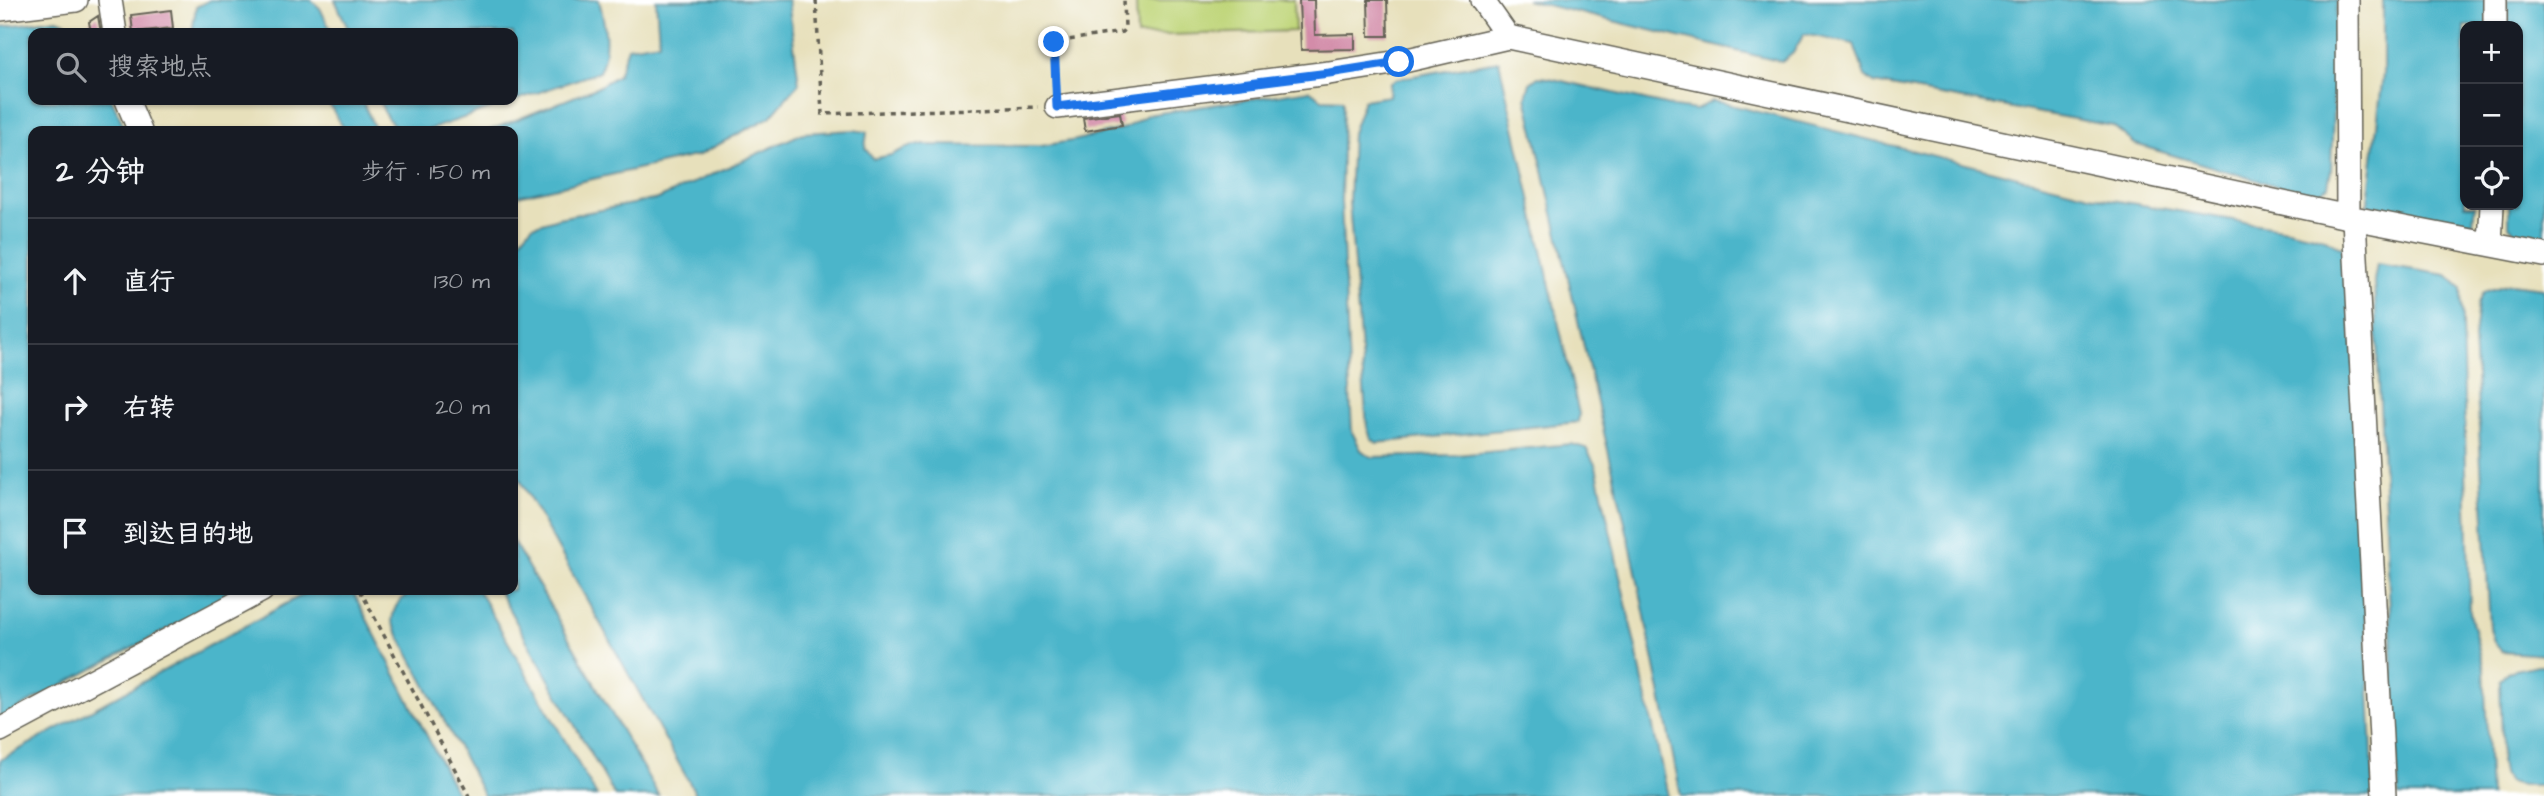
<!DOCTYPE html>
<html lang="zh">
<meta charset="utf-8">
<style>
:root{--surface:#171b24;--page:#242831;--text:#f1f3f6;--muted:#9ea1a6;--line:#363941}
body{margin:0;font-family:"Architects Daughter","LXGW WenKai TC",sans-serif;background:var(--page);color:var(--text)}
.controls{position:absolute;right:21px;top:21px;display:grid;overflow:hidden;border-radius:14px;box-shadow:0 2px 5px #0004}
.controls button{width:63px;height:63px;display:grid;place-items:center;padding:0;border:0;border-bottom:2px solid var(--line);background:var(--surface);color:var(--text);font:35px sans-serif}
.stop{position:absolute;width:21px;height:21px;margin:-16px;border:5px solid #1a73e8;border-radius:50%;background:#fff}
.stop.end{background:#1a73e8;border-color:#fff;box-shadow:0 2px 7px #0008}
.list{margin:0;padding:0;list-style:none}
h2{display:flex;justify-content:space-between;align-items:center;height:91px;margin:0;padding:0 28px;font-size:30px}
h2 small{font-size:23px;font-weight:400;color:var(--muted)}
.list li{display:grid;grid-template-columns:46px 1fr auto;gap:21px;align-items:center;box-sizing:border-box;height:126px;padding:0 28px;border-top:2px solid var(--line)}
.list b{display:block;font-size:26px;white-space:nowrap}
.list em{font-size:23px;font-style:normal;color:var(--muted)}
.icon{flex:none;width:38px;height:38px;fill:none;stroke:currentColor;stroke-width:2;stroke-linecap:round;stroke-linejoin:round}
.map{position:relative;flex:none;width:2544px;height:796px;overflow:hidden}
.search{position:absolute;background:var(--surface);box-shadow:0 2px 5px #0004;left:28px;top:28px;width:490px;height:77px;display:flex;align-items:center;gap:18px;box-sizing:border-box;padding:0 24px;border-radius:14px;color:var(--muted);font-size:26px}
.panel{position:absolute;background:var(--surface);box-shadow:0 2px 5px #0004;left:28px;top:126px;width:490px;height:469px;border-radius:14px}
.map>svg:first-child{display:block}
.green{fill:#bfd579;stroke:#6e784a;stroke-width:2}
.water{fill:#4cb5ca;stroke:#346873;stroke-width:2}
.building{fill:#d38ca9}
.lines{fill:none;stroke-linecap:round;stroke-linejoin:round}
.minor-casing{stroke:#636154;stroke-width:26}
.path{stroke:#636154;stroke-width:3.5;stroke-dasharray:5 5;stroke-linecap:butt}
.minor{stroke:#fff;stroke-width:23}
.route{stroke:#1a73e8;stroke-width:9}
</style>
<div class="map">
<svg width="2544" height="796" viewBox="0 0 2544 796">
<rect width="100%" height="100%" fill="#fff"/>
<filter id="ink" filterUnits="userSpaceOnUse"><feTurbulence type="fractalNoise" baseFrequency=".0143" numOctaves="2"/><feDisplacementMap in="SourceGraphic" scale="14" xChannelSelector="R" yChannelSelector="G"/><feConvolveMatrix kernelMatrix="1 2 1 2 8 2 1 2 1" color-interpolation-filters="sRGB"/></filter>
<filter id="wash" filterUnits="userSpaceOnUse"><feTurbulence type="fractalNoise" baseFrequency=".00686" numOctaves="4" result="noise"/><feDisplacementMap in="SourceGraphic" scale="28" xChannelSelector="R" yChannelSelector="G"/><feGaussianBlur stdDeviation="1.57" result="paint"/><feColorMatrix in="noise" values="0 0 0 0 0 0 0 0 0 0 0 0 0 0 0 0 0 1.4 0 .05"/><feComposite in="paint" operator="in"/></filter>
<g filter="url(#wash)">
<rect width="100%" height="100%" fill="#e7e0bb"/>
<path class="green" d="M1136 0H1294L1295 31 1137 36Z"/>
<path class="water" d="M210 0H311L320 8 332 33H192L196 7Z
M335 0H599C605 23 610 50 599 72L425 131H400L387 118 379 100H513V33H350Z
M656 0H788L799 83 770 117 699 155 513 197V131H488L596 88 618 75 628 47 659 42Z
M1526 0H2337L2331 171 2328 186 2317 193 2297 192 2135 144 2113 126 1874 83 1865 76 1854 44 1804 34 1793 53 1782 62Z
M2383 0H2487V26H2465V205H2475L2472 232 2367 209 2383 74Z
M2507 0H2544V243L2520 238 2509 226V205H2518V26H2508Z
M57 19 65 22 73 33H33V100H112L126 131H33V590H242L0 718V27Z
M1499 61 1579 414 1578 422 1377 443 1371 438 1367 427 1349 202 1352 133 1364 100 1389 96 1390 83 1396 79Z
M1538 77 1549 78 1674 107 1696 110 1712 101 1723 103 2106 199 2287 229 2322 237 2342 248 2349 262 2374 796H1681L1634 562 1526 97 1530 83Z
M1309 90 1322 99 1343 100 1341 201 1352 432 1361 450 1371 457 1457 455 1571 444 1586 448 1596 466 1668 796H697L513 468V264L516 245 532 226 558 218 658 199 803 133 853 130 867 132 865 148 873 159 891 155 913 145 1041 146 1077 140 1125 128 1147 115Z
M327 100H362L376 131H345Z
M2377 264 2447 275 2461 288 2470 613 2484 670 2490 796H2399L2374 281Z
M2510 284 2544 288V655L2502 652 2494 642 2490 628 2474 338 2478 303 2483 292Z
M513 541 659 796H615L498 590H513Z
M311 590H348L354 594 458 796H0V760Z
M413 590H478L597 796H484L392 622C393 606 400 599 413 590Z
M2537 665H2544V785H2522L2509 782 2502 774 2500 763 2502 739 2500 681 2507 672Z"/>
<g id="blocks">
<path class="building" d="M1299 0H1314L1315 35 1355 34V49L1301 50Z
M1368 0H1387L1388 36H1369Z
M171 10 173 28 133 32 131 15Z
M98 16 101 33H91L89 22Z
M1120 113 1122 125 1085 131 1083 118Z"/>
</g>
</g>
<g filter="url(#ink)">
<use href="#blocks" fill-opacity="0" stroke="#636154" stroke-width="2"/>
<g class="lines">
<defs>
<path id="minor" d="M110 0 115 33
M1482 0 1508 37 2348 217 2347 0
M2495 0V26
M0 9 76 0
M127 100 140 131
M1057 107 1329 73 1399 62 1508 37
M2348 217 2544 255
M2354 219 2384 796
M2490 244 2492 205
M0 730 262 590"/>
</defs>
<use href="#minor" class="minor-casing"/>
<path class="path" d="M816 0 822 114 1038 107
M1056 86 1054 42 1122 32 1125 28 1124 0
M360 590 469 796"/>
<use href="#minor" class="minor"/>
</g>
</g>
<g class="lines" filter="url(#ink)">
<path class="route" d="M1054 42 1057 107 1329 73 1399 62"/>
</g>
</svg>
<div class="controls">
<button>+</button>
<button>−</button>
<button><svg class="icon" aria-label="locate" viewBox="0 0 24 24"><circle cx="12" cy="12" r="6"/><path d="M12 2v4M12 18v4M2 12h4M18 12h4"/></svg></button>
</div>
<div class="stop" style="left:1399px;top:62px"></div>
<div class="stop end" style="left:1054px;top:42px"></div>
<div class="search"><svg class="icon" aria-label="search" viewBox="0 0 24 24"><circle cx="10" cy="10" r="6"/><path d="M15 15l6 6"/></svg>搜索地点</div>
<section class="panel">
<h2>2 分钟<small>步行 · 150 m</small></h2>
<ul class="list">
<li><svg class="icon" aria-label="ahead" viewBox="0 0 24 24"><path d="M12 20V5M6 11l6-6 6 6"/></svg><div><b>直行</b></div><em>130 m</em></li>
<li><svg class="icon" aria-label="right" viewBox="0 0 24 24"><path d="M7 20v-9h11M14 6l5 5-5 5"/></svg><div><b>右转</b></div><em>20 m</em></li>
<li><svg class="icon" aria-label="arrive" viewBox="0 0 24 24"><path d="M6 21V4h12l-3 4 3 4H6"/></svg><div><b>到达目的地</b></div></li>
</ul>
</section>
</div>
